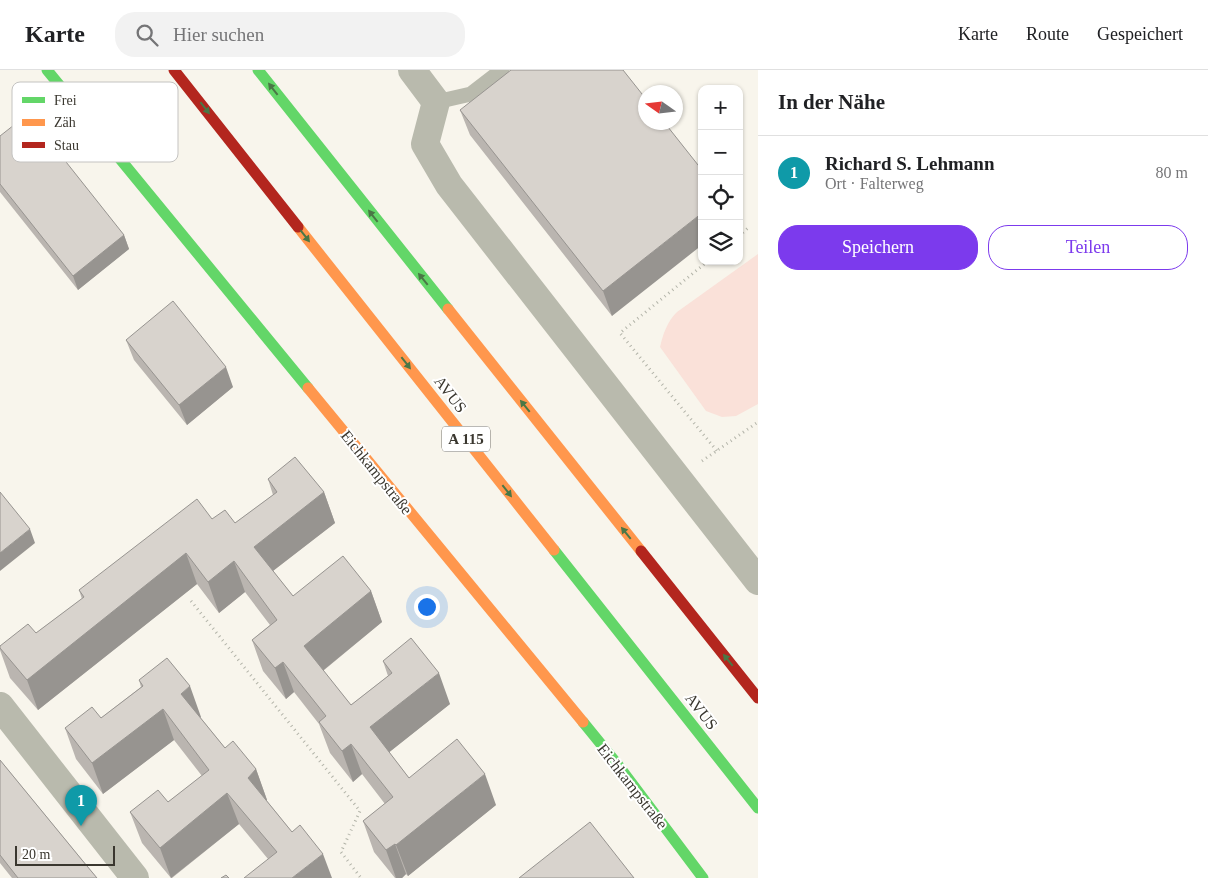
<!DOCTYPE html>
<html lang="de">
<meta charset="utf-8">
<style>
:root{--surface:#fff;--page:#f2f2f2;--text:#202124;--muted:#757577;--line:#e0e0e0;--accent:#7c3aed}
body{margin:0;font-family:"Times New Roman",serif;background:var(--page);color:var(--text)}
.controls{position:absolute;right:15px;top:15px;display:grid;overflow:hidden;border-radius:10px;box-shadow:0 1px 4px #0004}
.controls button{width:45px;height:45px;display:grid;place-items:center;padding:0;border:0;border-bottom:1px solid var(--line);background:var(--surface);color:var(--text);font:25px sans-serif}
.compass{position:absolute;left:638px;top:15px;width:45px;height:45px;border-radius:50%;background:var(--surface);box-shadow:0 1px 4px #0004;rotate:284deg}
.scale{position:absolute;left:15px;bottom:12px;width:100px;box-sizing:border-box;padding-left:5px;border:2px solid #3a372f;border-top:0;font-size:14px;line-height:18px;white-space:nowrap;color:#3a372f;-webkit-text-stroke:4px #fff;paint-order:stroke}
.you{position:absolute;left:426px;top:536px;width:18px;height:18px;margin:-12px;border:4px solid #fff;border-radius:50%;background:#1a73e8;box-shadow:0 0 0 8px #1a73e833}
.badge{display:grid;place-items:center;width:32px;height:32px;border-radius:50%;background:var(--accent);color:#fff;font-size:16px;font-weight:700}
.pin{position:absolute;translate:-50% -41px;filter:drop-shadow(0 1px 2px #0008)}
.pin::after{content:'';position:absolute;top:26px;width:18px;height:15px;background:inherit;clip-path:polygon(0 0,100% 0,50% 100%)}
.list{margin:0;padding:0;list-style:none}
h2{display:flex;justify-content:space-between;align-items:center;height:65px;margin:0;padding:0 20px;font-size:21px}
h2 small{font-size:16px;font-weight:400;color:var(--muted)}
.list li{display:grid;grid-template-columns:32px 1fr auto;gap:15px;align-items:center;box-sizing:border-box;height:75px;padding:0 20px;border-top:1px solid var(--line)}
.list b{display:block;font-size:19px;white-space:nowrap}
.list p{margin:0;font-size:16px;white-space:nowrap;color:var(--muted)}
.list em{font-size:16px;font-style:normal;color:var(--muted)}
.actions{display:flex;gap:10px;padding:15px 20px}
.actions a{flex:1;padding:11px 0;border:1px solid var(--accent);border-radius:20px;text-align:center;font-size:18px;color:var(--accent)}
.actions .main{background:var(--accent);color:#fff}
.icon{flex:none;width:28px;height:28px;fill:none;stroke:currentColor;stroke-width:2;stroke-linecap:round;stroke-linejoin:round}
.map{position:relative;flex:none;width:758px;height:808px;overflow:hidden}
header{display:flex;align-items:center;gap:30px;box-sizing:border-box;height:70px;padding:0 25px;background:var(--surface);border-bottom:1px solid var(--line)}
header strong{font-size:24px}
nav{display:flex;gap:28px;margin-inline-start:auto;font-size:18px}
.search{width:350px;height:45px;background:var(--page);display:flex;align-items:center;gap:12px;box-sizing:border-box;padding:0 18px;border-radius:20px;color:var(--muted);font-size:19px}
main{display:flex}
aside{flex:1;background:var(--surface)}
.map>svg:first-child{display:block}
.green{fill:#fae1d9}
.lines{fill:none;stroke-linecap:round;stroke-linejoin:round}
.path{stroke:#b3b4a9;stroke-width:3;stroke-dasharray:1 4;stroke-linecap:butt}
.lane{stroke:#b9baad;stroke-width:15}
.street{stroke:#b9baad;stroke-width:28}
.fast{stroke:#63d668;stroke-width:11}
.slow{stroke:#ff974d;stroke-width:11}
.jam{stroke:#b3261e;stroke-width:11}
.wall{fill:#bab5b0}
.shaded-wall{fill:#979490}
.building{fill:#d8d3cd;stroke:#979490}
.oneway{fill:#4a7746}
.labels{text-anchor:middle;stroke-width:4;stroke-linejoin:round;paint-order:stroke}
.shield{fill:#fff;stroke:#75736d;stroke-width:1}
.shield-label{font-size:15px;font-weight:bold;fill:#3a372f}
.street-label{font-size:16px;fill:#3a372f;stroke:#fff}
.key{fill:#fff;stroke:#c4c3c1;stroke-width:1}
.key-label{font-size:14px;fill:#3a372f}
</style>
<header>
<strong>Karte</strong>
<div class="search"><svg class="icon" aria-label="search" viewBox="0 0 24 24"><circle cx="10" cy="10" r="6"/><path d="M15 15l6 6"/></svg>Hier suchen</div>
<nav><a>Karte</a><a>Route</a><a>Gespeichert</a></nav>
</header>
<main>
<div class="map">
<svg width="758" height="808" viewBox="0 0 758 808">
<rect width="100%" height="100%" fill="#f8f5ec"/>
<path class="green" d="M758 184V334L736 346 722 347 706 341 660 277C663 264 667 252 677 242Z"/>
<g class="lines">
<path class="path" d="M739 166 748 158
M708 191 620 263 717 381
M702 391 758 352
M191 531 360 741 341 782 361 808"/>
<path class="lane" d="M436 32 471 24 502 0"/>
<path class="street" d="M412 0 436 32 425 74 449 115 758 511
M0 636 135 808"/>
<path class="fast" d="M47 0 308 318
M258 0 448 239
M554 480 758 738
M583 652 618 695 703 808"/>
<path class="slow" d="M298 157 554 480
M448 239 641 481
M308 318 583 652"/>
<path class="jam" d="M174 0 298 157
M641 481 758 628"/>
</g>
<path class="wall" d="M460 40 702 100 612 246 470 65Z
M0 66 124 165 129 179 78 220 0 122Z
M126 270 233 317 187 355 134 290Z
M268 409 324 422 335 453 273 501 293 526 371 521 382 552 323 601 351 635 388 606 383 591 450 634 389 682 409 708 496 735 408 806 406 804 402 808H395L374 782 363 751 385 734 362 704 353 712 330 683 319 654 294 622 286 629 263 601 252 570 270 555 245 522 219 543 197 514 38 640 10 608 0 580V576L36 563 82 529 79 520 212 449 235 453 273 425Z
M139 610 201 647H200L225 678 256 699 267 730V731L292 762 323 784 268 789 239 754 172 808H171L142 773 130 742 168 732 202 706 174 670 103 724 76 689 65 658 101 648 141 617Z
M0 690 97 808H12L0 793Z"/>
<path class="shaded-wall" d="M702 143V175L612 246 603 221Z
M124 165 129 179 78 220 73 206Z
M226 297 233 317 187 355 179 335Z
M324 422 335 453 265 507 254 477Z
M30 459 35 473 0 501V483Z
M186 483 197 514 38 640 27 610Z
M234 491 245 522 219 543 208 512Z
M371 521 382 552 315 607 304 576Z
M283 592 294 622 286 629 275 598Z
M439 603 450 634 382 688 370 657Z
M190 616 201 647 192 655 181 624Z
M163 639 174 670 103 724 92 693Z
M351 674 362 704 353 712 342 681Z
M256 699 267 730 259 738 248 708Z
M485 704 496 735 408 806 396 775Z
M227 723 239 754 171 808 160 778Z
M395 774 406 804 402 808H396L386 780Z
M323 784 332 808H292Z"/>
<path class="building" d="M511 0H623L646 29V52H664L702 100V143L603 221 460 40Z
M28 44 124 165 73 206 0 114V66Z
M173 231 226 297 179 335 126 270Z
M295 387 324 422 254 477 293 526 343 486 371 521 304 576 351 635 392 603 383 591 411 568 439 603 370 657 409 708 457 669 485 704 396 775 395 774 386 780 363 751 393 727 351 674 342 681 319 652 326 646 283 592 275 598 252 570 277 550 234 491 208 512 186 483 27 610 0 578V576L28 554 36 563 84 527 79 520 197 429 212 449 225 440 235 453 277 422 268 409Z
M0 422 30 459 0 483Z
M167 588 190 616 181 624 225 678 233 671 256 699 248 708 292 762 300 755 323 784 292 808H244L277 782 227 723 160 778 130 742 158 720 168 732 209 700 163 639 92 693 65 658 92 637 101 648 143 616 139 610Z
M0 690 82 790 97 808H18L0 785Z
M590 752 634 808H519Z
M226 805 229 808H221Z"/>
<defs><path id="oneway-solid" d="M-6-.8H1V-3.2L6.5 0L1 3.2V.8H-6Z" transform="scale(1.25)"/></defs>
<g class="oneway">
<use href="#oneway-solid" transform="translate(273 19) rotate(-128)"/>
<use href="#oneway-solid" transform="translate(205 38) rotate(52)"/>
<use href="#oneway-solid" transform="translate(373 146) rotate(-128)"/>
<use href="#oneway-solid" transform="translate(305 166) rotate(52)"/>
<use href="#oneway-solid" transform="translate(423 209) rotate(-129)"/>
<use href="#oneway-solid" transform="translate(406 293) rotate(52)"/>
<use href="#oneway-solid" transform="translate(525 336) rotate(-129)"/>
<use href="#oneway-solid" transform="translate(507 421) rotate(52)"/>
<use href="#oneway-solid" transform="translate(626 463) rotate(-129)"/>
<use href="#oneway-solid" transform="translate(728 590) rotate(-129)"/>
</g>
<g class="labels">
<rect class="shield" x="442" y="356.5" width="48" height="25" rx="4"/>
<g class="shield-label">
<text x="466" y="374">A 115</text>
</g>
<g class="street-label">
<text transform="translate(451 324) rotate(52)" y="6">AVUS</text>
<text transform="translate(377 402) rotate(51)" y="6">Eichkampstraße</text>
<text transform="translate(702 641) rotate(52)" y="6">AVUS</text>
<text transform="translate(633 716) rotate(52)" y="6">Eichkampstraße</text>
</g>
</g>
<rect x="12" y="12" width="166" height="80" rx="8" class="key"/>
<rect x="22" y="27" width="23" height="6" fill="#63d668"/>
<rect x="22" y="49" width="23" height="7" fill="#ff974d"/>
<rect x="22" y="72" width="23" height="6" fill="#b3261e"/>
<g class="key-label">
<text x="54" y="35">Frei</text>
<text x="54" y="57">Zäh</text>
<text x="54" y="80">Stau</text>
</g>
</svg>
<div class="controls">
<button>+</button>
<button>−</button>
<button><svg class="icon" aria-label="locate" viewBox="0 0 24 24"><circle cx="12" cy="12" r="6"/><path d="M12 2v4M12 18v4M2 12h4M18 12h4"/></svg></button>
<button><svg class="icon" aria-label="layers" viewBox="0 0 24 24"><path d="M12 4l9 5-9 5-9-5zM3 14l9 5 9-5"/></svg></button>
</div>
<svg class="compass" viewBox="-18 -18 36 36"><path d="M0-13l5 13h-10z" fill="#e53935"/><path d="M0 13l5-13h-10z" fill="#757577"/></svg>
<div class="scale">20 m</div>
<div class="you"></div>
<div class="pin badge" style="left:81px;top:756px;background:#0f9aa8">1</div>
</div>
<aside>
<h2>In der Nähe<small></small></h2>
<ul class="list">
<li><span class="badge" style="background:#0f9aa8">1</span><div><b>Richard S. Lehmann</b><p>Ort · Falterweg</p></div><em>80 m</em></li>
</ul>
<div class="actions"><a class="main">Speichern</a><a>Teilen</a></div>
</aside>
</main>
